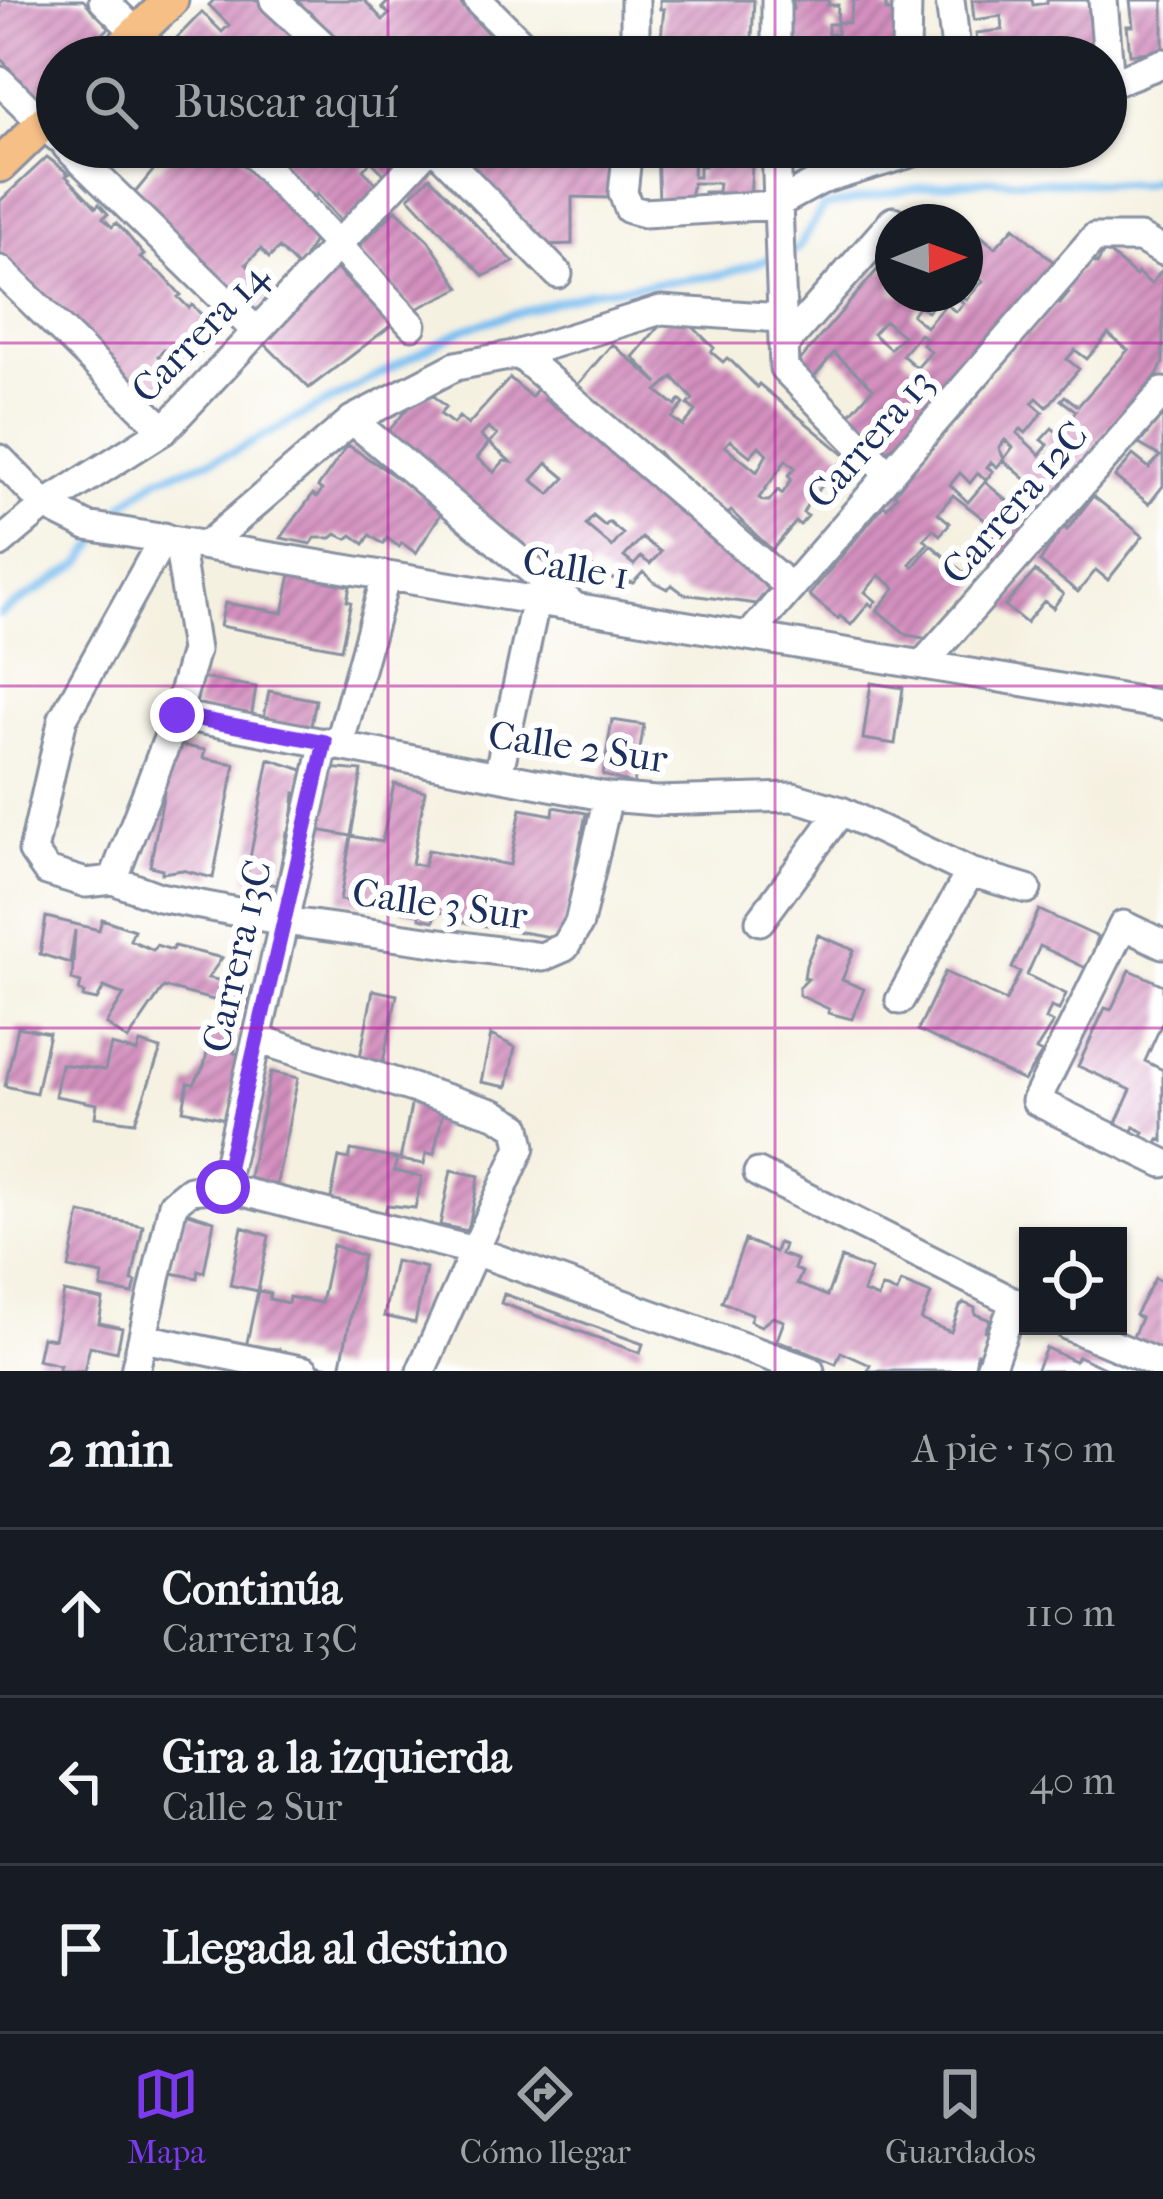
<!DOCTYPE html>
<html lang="es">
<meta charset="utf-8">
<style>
:root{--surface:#171b24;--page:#20242c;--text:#f1f3f6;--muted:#9ea1a6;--line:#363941;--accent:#7c3aed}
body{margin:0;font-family:"IM FELL French Canon",serif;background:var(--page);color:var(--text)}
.controls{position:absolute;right:36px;bottom:36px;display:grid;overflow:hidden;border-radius:0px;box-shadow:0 3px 9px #0004}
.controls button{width:108px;height:108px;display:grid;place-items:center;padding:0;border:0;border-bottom:3px solid var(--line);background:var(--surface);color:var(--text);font:60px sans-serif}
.compass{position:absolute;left:875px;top:204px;width:108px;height:108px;border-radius:50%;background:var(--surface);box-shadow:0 3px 9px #0004;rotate:89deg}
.stop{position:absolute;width:36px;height:36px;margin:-27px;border:9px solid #7c3aed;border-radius:50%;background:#fff}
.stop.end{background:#7c3aed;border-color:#fff;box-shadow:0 3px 12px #0008}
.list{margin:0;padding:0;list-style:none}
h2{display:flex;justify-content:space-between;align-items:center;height:156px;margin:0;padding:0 48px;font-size:51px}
h2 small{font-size:39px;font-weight:400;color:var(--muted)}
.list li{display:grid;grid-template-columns:78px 1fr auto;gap:36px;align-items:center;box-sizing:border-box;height:168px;padding:0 48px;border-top:3px solid var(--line)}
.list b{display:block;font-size:45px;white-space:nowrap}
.list p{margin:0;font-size:39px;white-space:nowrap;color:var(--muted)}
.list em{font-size:39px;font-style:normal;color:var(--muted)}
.icon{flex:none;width:66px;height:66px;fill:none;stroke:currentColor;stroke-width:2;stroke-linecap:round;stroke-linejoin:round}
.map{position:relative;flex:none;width:1163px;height:1371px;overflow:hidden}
.search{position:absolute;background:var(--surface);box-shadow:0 3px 9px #0004;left:36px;right:36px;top:36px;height:132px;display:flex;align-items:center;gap:30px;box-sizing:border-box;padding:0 42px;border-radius:66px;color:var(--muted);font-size:45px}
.sheet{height:660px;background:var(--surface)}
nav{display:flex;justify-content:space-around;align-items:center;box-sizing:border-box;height:168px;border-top:3px solid var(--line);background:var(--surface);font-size:33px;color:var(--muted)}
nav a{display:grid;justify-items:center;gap:6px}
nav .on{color:var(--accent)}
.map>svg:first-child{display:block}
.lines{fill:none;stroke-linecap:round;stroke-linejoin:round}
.stream{stroke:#79bdef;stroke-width:8}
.building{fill:url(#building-hatch);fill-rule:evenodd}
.minor-casing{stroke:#8890a0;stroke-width:33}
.major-casing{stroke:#8890a0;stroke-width:39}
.minor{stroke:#fff;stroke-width:27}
.major{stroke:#f5bf86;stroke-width:33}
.route{stroke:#7c3aed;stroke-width:15}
.grid{fill:none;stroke:#b5179e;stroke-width:3;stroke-opacity:0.55}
.labels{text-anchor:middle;stroke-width:12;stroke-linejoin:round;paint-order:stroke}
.street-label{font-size:39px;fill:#1b2f5e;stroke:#fff}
</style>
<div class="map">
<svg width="1163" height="1371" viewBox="0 0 1163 1371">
<defs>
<pattern id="building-hatch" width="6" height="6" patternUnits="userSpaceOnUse" patternTransform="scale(3)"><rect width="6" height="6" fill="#d490bf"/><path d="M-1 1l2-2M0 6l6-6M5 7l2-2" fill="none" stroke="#ab769e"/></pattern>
</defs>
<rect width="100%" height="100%" fill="#fff"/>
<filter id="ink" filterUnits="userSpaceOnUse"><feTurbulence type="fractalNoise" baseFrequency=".00833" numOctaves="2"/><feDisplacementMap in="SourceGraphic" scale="24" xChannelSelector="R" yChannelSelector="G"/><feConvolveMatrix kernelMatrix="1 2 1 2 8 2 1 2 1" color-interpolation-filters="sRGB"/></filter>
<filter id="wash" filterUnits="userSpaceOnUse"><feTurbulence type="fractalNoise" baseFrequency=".004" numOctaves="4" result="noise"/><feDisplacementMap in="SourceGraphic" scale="48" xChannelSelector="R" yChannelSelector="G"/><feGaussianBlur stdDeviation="2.7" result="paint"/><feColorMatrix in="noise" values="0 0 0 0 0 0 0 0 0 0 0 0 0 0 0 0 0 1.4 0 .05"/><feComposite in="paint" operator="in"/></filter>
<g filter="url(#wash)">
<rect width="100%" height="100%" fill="#f5f1e1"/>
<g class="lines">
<path class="stream" d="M111 523 124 504 158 478 232 453 466 328 593 291 721 275 798 249 823 207 909 189 987 180 1141 184 1163 176
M0 614 81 563 102 535"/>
</g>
<g id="blocks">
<path class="building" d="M3 0H83L110 27 82 54 85 57H57V79L35 100 7 72 10 69 0 58V3Z
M214 0H268L323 57H268L263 53 269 47 266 44 254 57H174L166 49 202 12 222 32 229 25 209 5Z
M295 0H364L383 20 389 14 382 8 390 0H457L503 50 496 57H476L473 53 469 57H350Z
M660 0H754L751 57H659L664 9H660Z
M793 0H829L828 5H838L837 24H828V34L837 35V22L849 23 854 0H886V11H899L898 57H788L789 9H793Z
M972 0H1032L1033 5 1047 3V0H1096L1102 57H987L985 43H977L976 33 1002 30 1001 16 974 20Z
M1130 0H1163V51L1130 54 1127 26H1133Z
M181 147H234L318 233 299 268 279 248 269 258 261 249 246 264 273 293 255 312 134 194 156 167 158 170Z
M265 147H421L390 180 371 161 363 170 383 190 346 227 317 194 315 197Z
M453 147H617L610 198 572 197V244L545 245Z
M657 147H690V153H694L693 177H699V166H705V147H753L750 202 703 201 704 192H718L719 183H693L689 202H659Z
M47 157 69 174 66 176 96 207 99 204 108 214 103 218 112 227 116 223 124 231 144 255 140 258 163 275 181 295 178 297 189 308 192 305 220 333 183 369 164 350 158 356 177 375 146 404 54 303 50 307 26 277 22 282 0 255V201Z
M430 177 487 236 514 262 484 276 460 252 409 197Z
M396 210 428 240 460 288 414 310 355 250Z
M965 222 995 248 1014 227 1059 267 905 448 898 442 884 454 845 420 873 388 834 353 808 384 796 365 878 269 883 273 893 255V294H935L930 299 935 303 927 312 919 305 912 315 926 327 946 304 956 312 964 303 953 294 967 299 983 281 969 269 965 274ZM885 321 903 336 890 349 873 334ZM920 334 927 339 922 344 931 352 917 368 902 355Z
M1105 250 1136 276 1138 273 1151 284 1163 269V363L1157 375 1050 500 1003 460 1013 447 1005 440 999 448 1004 459 997 467 991 462 987 467 993 471 986 480 978 473 970 483 960 473 950 485 968 502 985 482 1034 523 999 565 981 550 998 530 953 495 938 513 950 523 940 535 933 529 924 539 928 543 910 564 913 567 931 545 978 585 929 639 907 635 877 610 895 588 879 575 865 592 876 601 872 606 869 603 851 625 840 616 838 619 809 595 884 505 887 508 897 496 894 494 954 418 957 420 1011 355 1009 353 1027 331 1029 334 1056 301 1060 304 1069 293 1061 287 1091 260 1097 264ZM1108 334 1128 350 1078 406 1065 396 1061 400 1076 411 1058 433 1052 428 1041 440 1048 445 1040 455 1017 433 1021 429 1026 433 1043 412 1032 403 1037 398 1047 407 1079 369 1067 359 1075 350 1087 359Z
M334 267 393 324 309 388 263 342Z
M667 317 684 318 714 348 711 352 723 362 727 358 731 361 757 387 759 384 846 456 808 503 803 513 808 516 800 525 796 522 772 550 731 511 728 514 675 471 658 452 656 454 573 390 612 344 658 383 633 357ZM673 377 693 399 688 405 696 411 683 426 672 418 684 404 680 400 676 406 657 391ZM730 440 750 456 759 446 767 454 757 472 725 446ZM786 460 795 468 788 476 791 479 787 487 782 494 778 490 769 501H763L759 498Z
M510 378 531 397 539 387 549 396 545 400 568 415 571 412 584 423 581 426 589 433 592 430 672 500 669 504 680 513 683 510 774 582 756 604 684 594 672 585 667 589 654 582 643 572 633 583 610 578 593 567 584 577 561 562 557 566 550 560 546 565 526 548 524 551 514 543 517 540 496 522 493 525 386 434 425 388 446 407 440 414 453 424 459 417 468 425ZM488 428 497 435 489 443 511 462 504 461 494 472 477 458 489 443 481 436ZM547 463 565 478 550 494 532 480ZM593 516 605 526 609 522 623 534 612 547 586 525ZM642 538 661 552 650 564 641 557 634 565 624 557Z
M1163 414V486L1149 504 1115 477 1133 455 1149 468 1160 456 1139 444Z
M348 445 444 509 416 553 402 543 399 547 387 538 383 544 370 535 364 544 352 535 347 539 336 534 331 538H315L311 544 281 538 313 494 317 497 322 490 318 487Z
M1093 496 1143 536 1108 580 1096 570 1078 592 1040 562 1063 526 1067 530Z
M1035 571 1063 594 1053 608 1044 601 1026 623 1005 606Z
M291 574 350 586 347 601 351 602 341 649 220 626 225 603 283 613Z
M201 678 256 687 251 719 195 709Z
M871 683 903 688 895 744 863 739Z
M269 691 316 700 310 731 263 723Z
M612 720 644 725 634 784 603 775Z
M173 744 205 750 203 758 235 764 213 878 182 870 162 873V869L150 866Z
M269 759 303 770 299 794 295 793 291 833 287 832 277 885 246 879Z
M328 768 362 771 351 836 317 830Z
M394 784 425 791 412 864 424 866 428 850 510 865 521 809 553 815 554 807 586 813 562 939 451 920 452 912 436 913 434 921 420 918V914L403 911 405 899 373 893 371 905 340 900 351 836 382 842Z
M1039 910 1098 937 1088 969 1040 946 1027 975 1066 994 1059 1010 1051 1007 1046 1019 1053 1023 1036 1050 1042 1053 1024 1081 918 1030 945 972 1006 1001 1020 972 1012 968Z
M46 917 99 930 102 919 134 930 130 940 153 950 156 945 172 950 174 946 222 958 208 978 252 987 247 1009 164 987 128 1040 106 1024 124 995 104 987 97 1000 83 997 84 993 79 991 81 983 72 980 75 930 70 963 40 954Z
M818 935 854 950 842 980 864 989 852 1019 828 1013 829 1009 799 995V988L808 979 804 978 806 965Z
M1130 970 1163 985V1021L1145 1061 1163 1070V1141L1159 1139 1157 1144 1141 1137 1144 1132 1134 1127 1131 1132 1115 1125 1131 1090 1078 1066 1105 1008 1111 1010Z
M373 990 397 995 383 1062 360 1057Z
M18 1027 49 1033 36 1093 5 1086Z
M212 1030 237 1035 234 1053 239 1054 240 1063 226 1119 183 1110 188 1083 194 1084 204 1066Z
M491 1035 515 1047 507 1087 481 1082Z
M140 1043 161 1049 135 1122 95 1117 97 1104 55 1096 61 1064 105 1070 111 1045 137 1052Z
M271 1072 298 1078 275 1192 247 1186Z
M412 1101 444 1107 434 1154 426 1153 424 1164 400 1160Z
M351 1150 397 1159 394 1171 422 1177 415 1208 387 1205 385 1214 330 1203 339 1157 349 1159Z
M451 1170 479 1176 468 1231 440 1225Z
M185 1212 214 1221 204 1272 198 1270 197 1278 172 1273Z
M80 1213 143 1226 132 1281 136 1282 133 1294 101 1288 103 1275 69 1268Z
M242 1227 269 1236 258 1291 270 1293 269 1299 288 1303 289 1297 321 1303 333 1245 363 1256 340 1369 309 1363 310 1359 278 1352 279 1349 246 1347 258 1291 230 1285Z
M745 1240 775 1252 778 1243 784 1245 781 1254 797 1260 794 1269 802 1272 797 1284 827 1296 841 1258 871 1270 863 1292 878 1298 882 1287 897 1293 901 1282 931 1294 921 1320 951 1332 960 1306 964 1303 975 1308V1314L990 1320 985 1331 989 1333 981 1355 977 1353 975 1371H868L870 1365 841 1352 836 1364 777 1340 784 1321 773 1317 761 1326 750 1321 752 1314 722 1302Z
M395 1261 426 1268 415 1323 384 1316Z
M1155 1278 1163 1282V1353L1132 1339 1141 1318 1135 1315Z
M64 1292 103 1300 99 1323 122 1328 117 1352 90 1346 84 1371H58L60 1365 37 1360 42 1337 54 1339Z
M504 1294 643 1344 640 1353 501 1303Z
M1046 1348 1075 1361 1078 1356 1111 1371H1036Z"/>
</g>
</g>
<g filter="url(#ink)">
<use href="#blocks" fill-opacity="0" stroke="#8890a0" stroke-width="3"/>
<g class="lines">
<defs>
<path id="minor" d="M103 0 161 57
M274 0 336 57
M478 0 535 57
M635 0V57
M950 0 957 57
M1103 0 1110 83
M776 57V0
M906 57 907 0
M0 81 57 137
M1106 85 1163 63
M67 147 256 331
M247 147 412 325
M434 147 558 274
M628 147 623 193 629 209 644 213 775 205 821 180 931 147
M776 147 784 368 889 475
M0 270 164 430
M783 346 893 221
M519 354 791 588
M352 420 574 606
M0 459 45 505 87 526 1163 705
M164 537 63 718 33 851 47 871 86 883 113 880 159 897 284 921 542 957 565 947 579 923 608 797
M0 543 45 505 164 430 430 147
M207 545 352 420 456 366 519 354 661 310 781 318
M750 635 1094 238H1140L1163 251
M923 664 1163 392
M177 715 608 797 656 801 793 797 841 811 970 872 1027 889
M339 745 386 576
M498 776 536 599
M113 880 177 715 195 650 178 541
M760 921 841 811
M1163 944 1123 925 1036 1101 1163 1163
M900 1000 970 872
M257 1039 495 1114 517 1127 521 1147 421 1371
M758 1173 1028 1309
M223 1187 325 742
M1069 1326 1163 1366
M143 1338 305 1371
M135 1371 173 1204 190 1190 223 1187 475 1251 810 1371
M989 1371 1014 1303"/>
<path id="major" d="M112 57 171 0
M0 165 57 110"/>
</defs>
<use href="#minor" class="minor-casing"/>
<use href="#major" class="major-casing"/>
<use href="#minor" class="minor"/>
<use href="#major" class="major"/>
</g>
</g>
<g class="lines" filter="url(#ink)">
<path class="route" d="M177 715 325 742 223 1187"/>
</g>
<path class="grid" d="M388 0V57M775 0V57M388 147V1371M775 147V1371M0 343H1163M0 686H1163M0 1028H1163"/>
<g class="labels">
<g class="street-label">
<text transform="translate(199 332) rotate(-46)" y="14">Carrera 14</text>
<text transform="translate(869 438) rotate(-49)" y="14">Carrera 13</text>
<text transform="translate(1014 502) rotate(-49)" y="14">Carrera 12C</text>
<text transform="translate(576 567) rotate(9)" y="14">Calle 1</text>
<text transform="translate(578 746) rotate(8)" y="14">Calle 2 Sur</text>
<text transform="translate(440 903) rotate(8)" y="14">Calle 3 Sur</text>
<text transform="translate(236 956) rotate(-77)" y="14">Carrera 13C</text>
</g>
</g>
</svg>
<div class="controls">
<button><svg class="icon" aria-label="locate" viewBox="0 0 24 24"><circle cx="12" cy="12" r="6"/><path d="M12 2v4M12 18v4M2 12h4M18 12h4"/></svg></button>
</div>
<svg class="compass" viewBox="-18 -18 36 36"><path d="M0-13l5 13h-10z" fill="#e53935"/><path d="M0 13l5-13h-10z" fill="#9ea1a6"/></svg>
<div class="stop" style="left:223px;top:1187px"></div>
<div class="stop end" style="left:177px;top:715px"></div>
<div class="search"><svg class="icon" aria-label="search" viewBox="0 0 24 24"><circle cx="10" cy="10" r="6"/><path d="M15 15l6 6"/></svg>Buscar aquí</div>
</div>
<section class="sheet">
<h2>2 min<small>A pie · 150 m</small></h2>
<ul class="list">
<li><svg class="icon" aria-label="ahead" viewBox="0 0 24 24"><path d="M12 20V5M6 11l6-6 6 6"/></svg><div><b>Continúa</b><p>Carrera 13C</p></div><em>110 m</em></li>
<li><svg class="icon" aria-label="left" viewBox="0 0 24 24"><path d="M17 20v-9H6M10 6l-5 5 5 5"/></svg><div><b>Gira a la izquierda</b><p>Calle 2 Sur</p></div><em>40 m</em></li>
<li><svg class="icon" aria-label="arrive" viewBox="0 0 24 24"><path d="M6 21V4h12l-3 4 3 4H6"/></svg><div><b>Llegada al destino</b></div></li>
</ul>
</section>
<nav>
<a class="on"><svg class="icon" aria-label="map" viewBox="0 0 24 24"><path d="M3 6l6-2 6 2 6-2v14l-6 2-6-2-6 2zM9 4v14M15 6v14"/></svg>Mapa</a>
<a><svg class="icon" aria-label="directions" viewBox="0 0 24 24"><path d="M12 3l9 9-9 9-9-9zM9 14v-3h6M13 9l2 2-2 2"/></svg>Cómo llegar</a>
<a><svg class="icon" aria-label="saved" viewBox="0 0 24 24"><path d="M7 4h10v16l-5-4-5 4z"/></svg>Guardados</a>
</nav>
